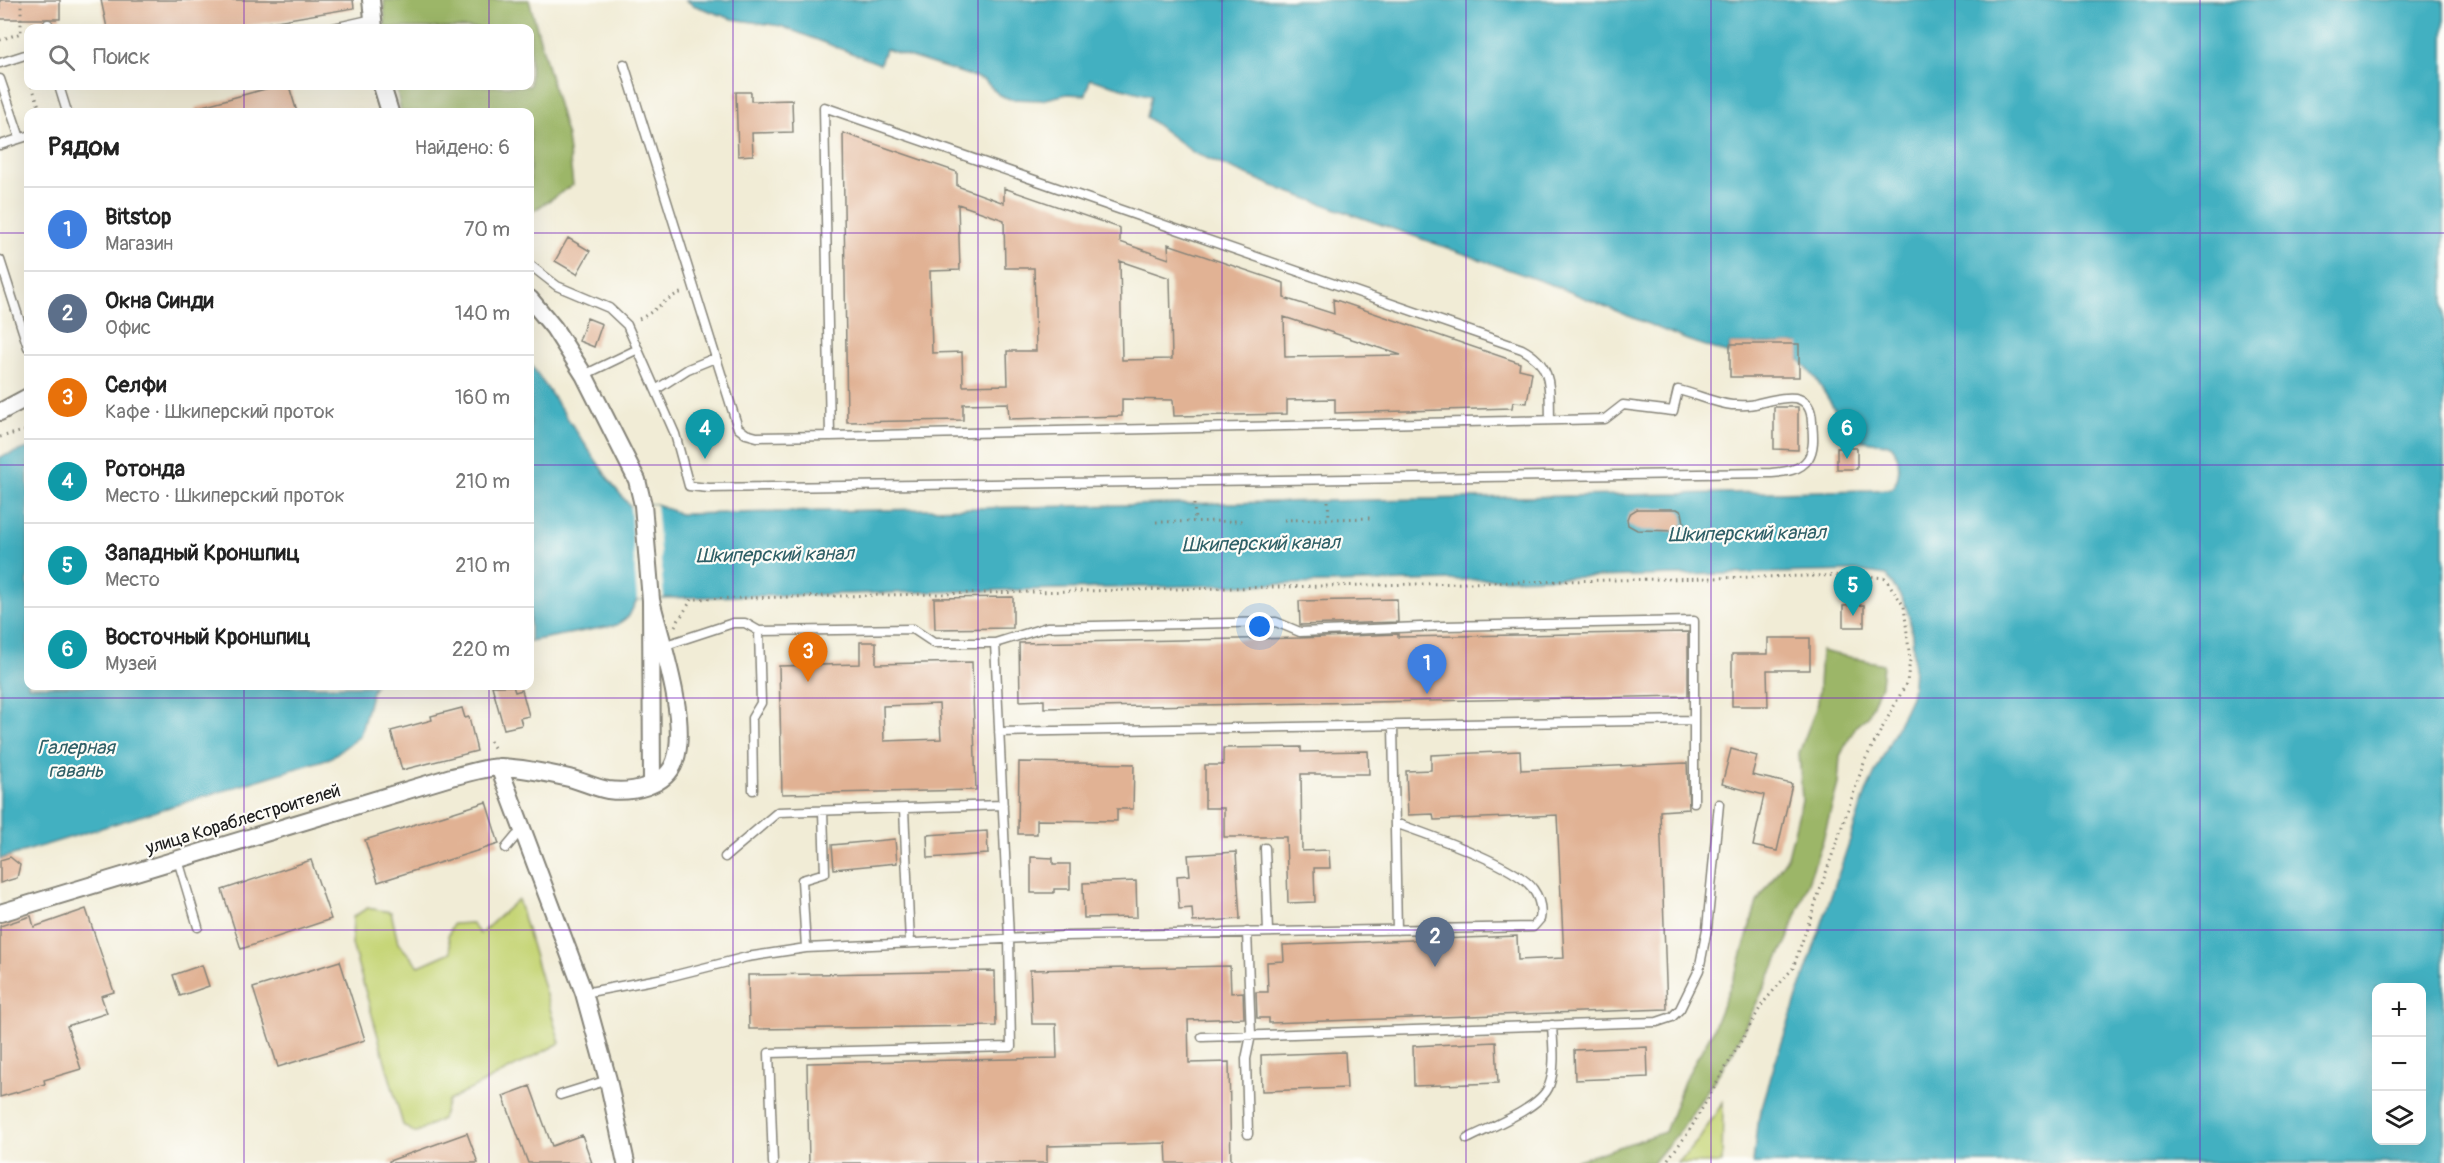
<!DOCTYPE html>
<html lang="ru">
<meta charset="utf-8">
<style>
:root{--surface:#fff;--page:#f2f2f2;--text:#222;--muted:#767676;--line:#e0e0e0;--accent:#1a73e8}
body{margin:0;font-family:Pangolin,sans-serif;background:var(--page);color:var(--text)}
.controls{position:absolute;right:18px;bottom:18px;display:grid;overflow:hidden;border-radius:12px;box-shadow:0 6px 24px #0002}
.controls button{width:54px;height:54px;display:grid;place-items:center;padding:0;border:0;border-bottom:2px solid var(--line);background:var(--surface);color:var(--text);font:30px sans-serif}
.you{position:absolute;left:1260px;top:627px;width:21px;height:21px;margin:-15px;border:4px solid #fff;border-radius:50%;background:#1a73e8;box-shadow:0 0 0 9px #1a73e833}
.badge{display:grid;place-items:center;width:39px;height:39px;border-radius:50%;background:var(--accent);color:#fff;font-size:20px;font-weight:700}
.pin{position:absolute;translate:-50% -50px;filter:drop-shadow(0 2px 3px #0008)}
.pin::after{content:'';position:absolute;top:32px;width:21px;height:18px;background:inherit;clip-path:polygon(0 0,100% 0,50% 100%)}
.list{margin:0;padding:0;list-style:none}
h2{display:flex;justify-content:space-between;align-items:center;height:78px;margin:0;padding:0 24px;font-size:26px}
h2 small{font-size:20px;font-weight:400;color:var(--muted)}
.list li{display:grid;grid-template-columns:39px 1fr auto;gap:18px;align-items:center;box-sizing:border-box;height:84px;padding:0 24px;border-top:2px solid var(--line)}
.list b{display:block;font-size:22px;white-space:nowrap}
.list p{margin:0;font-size:20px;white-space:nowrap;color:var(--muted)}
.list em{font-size:20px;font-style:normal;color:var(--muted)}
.icon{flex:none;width:33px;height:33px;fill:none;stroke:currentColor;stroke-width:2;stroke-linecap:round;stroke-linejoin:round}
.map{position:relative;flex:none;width:2444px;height:1163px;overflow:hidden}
.search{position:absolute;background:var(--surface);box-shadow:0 6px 24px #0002;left:24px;top:24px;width:510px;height:66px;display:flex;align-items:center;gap:15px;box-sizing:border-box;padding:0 21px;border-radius:12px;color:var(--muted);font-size:22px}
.panel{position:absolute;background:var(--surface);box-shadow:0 6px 24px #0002;left:24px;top:108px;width:510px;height:582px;border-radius:12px}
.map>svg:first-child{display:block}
.green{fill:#c6d577;stroke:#71784a;stroke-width:1.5}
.forest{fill:#9cb668;stroke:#5c6942;stroke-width:1.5}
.water{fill:#43b0c1;stroke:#30666e;stroke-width:1.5;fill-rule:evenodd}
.pier{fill:#f1ecd6}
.building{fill:#e1b294;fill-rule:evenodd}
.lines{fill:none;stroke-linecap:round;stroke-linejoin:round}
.service-casing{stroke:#868479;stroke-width:11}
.minor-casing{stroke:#868479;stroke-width:20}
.path{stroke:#868479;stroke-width:3;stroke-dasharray:1.5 4.5;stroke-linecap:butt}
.service{stroke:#fff;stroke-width:8}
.minor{stroke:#fff;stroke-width:16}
.grid{fill:none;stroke:#7b2cbf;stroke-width:1.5;stroke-opacity:0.55}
.labels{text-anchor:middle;stroke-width:4.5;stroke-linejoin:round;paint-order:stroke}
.street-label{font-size:18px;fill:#1c1c1c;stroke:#fdfcf7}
.water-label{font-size:20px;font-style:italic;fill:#2e5f66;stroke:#fdfcf7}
</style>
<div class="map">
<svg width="2444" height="1163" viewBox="0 0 2444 1163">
<rect width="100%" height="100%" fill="#fdfcf7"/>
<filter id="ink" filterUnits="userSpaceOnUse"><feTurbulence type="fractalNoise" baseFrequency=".0167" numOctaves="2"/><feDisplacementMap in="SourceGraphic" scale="12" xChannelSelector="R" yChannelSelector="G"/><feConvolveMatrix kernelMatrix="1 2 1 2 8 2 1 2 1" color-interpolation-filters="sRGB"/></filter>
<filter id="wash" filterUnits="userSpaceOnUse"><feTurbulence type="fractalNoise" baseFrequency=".008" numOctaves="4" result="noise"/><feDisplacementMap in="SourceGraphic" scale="24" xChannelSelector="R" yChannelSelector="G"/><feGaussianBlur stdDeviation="1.35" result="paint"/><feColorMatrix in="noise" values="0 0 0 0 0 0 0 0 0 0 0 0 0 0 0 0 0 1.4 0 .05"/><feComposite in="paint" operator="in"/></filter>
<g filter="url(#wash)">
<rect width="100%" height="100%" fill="#f1ecd6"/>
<path class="green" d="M518 899 560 1043 448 1101 442 1119 415 1133 403 1125 352 944 353 917 367 908 391 912 398 943 419 966 451 952 448 936 453 924 471 923 480 934Z
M1723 1102 1722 1163H1678L1700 1138Z"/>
<path class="forest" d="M384 0H529L567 137 573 185 530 213V112H401L396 86H530V28H385Z
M1821 651 1883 664 1881 685 1868 716 1856 726 1840 756 1838 784 1823 840 1788 939 1731 1055 1682 1128 1653 1163H1569L1665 1132 1684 1081 1712 1032 1739 964 1757 902 1788 856 1802 800 1799 753 1818 703Z"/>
<path class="water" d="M686 0H2444V1163H1753L1757 1124 1775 1063 1866 792 1911 697C1916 676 1914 622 1904 603 1899 593 1892 585 1887 575L1855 571 664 598 637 600 629 616 617 625 530 641V363L612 484 630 506 656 504 680 514 1871 490 1890 489C1902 480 1901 456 1891 445L1853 439 1816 379 1799 359 1798 344H1730L1729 354 1687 340 1558 287 1283 190 1194 153 1146 117 1151 96 1090 79 1086 95 1067 94 1042 100 1010 99 999 95 984 80 885 49 880 64 781 26 732 19 693 5ZM2376 988H2422V1140H2376Z
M28 448V686H375L372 691 360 736 330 758 0 859V457Z"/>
<path class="pier" d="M656 504 664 598 637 600 630 506Z"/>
<g id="blocks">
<path class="building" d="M0 0H60V19H0Z
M101 0H353L354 8 235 28H107Z
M276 86H289L297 112H196L195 108Z
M736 92H751V101L792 100 793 132 752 133 753 155 738 156Z
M843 133 957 172V186L1004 203V188L1120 228V242L1169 259 1168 244 1284 283V298L1334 314 1333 299 1520 363 1519 369 1532 372 1527 403 1513 402 1512 408 1335 413V399L1287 400V414L1174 416 1173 400 1122 399V416L1009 419 1008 403 963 404V420L847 422ZM958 204 1004 220 1005 268H1034L1036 351H1007L1008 385 963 386 962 352 932 353 930 271 960 270ZM1120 261 1170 278 1172 359 1122 360ZM1284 317 1401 355 1285 357Z
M568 238 590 251 577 274 555 261Z
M587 318 602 324 594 347 579 341Z
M1730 344H1799V377H1730Z
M1774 407H1798V450L1774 449Z
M1837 448H1857V469H1837Z
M1637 509H1677L1682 512 1684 523 1677 531 1637 530 1628 525 1627 519 1629 514Z
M1013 597V628L935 629 934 598Z
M1397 599 1398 622 1300 625 1299 601Z
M1864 605V627H1843V606Z
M1688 632V696L1044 708V700L1020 701 1019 643 1300 638 1398 634V637Z
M1768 638H1810V670H1767L1768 706H1732V654H1768Z
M860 642H876V664L972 662 976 790 782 794 779 666 860 664ZM939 704 941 739 884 741 883 706Z
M492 686H513L515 692 522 690 529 716 520 718 522 725 504 729Z
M462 708 465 718 469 717 477 751 402 770 391 731 432 720 431 716Z
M1301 747V752L1368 751 1369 774H1301L1302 851 1329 850 1330 868H1314L1315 902 1288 903 1286 837H1224V808H1205V765H1223V748Z
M1731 749 1757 756 1752 775 1792 784 1777 851 1753 846 1764 795 1722 784Z
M1520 751 1521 770 1687 763 1689 809 1660 811 1667 1009 1269 1023V1018H1257L1256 992H1268L1267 962 1284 961 1283 945 1517 936 1518 960 1564 958 1557 815 1434 820 1433 814 1408 815 1406 771 1431 770V755Z
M1019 762 1134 764 1133 809H1117V821L1037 820V834H1018Z
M486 802 499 844 378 882 365 840Z
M987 831 988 854 928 858 927 835Z
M895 839 897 863 834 869 832 845Z
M1236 852 1240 919 1193 922 1192 908 1179 909 1177 876 1190 875 1188 855Z
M10 857 20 865 17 878 0 883V860Z
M1031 857 1053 858V864H1070V889H1054V893H1031Z
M311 860 331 919 241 949 222 890Z
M1136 881 1137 917 1084 918 1083 883Z
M86 909 114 992 101 996 107 1013 67 1026 81 1069 44 1080 45 1084 0 1097V926L31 916 34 927Z
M340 961 365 1040 278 1067 253 988Z
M202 965 209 986 180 996 173 975Z
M1230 966 1231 993 1243 992 1244 1018 1188 1020 1189 1063 1229 1062 1231 1163H1167L1166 1143 1047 1146V1163H809L807 1063 1057 1058 1056 1024H1032L1030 970Z
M995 971 996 1026 749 1029 748 975Z
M1496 1042 1498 1083 1414 1086 1413 1046Z
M1647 1047 1648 1077 1575 1080 1574 1050Z
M1345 1052 1347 1088 1262 1091 1261 1055Z
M530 1086 552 1146 582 1135 592 1163H528L503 1096Z
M467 1133 478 1163H389V1161Z"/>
</g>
</g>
<g filter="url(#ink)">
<use href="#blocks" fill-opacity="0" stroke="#868479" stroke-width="1.5"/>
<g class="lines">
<defs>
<path id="service" d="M47 28 48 24
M333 28 373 19
M0 63 28 54
M624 64 738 428 746 434 757 437 830 436 824 107 1522 349C1554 366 1549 388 1550 420
M0 79 20 138
M59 86 67 112
M0 145 28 136
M0 260 28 347
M530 265 557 286 609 308 627 325 675 434 689 486 709 488 1771 473C1784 472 1800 471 1808 459 1815 448 1813 434 1812 422 1811 386 1777 399 1755 404 1748 406 1739 405 1732 405 1714 403 1696 394 1678 390L1673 411 1623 405 1605 419 830 436
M584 375 638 349
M657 389 688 369 715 358
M663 646 733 623H745L759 631 913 629 934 643H995L1047 627 1276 622 1300 632 1444 626 1694 621V802
M1393 726 1397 930
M999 732 1694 720
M753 790 752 718 761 703 759 631
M904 809 910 943
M506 848 516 836 525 832
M1265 848 1268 932
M725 857 778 812 1003 805
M178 860 198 927
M1247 932 1251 1035 1246 1059 1248 1134
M806 948 802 880 825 873 823 811
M584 993 664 978 747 957 806 948 1066 936 1533 927 1540 919C1542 908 1540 899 1533 889 1517 865 1424 833 1395 823
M1202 1037 1657 1022 1672 1017 1680 1009 1699 970 1707 929 1719 804
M560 1095 608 1080
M1467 1139C1488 1128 1541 1108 1549 1086 1556 1068 1553 1045 1552 1025
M773 1163 769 1053 1011 1047 1009 938 995 643"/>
<path id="minor" d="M371 0 374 28
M382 86 390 112
M530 299 554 328 584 375 637 480 643 505 651 600 652 784
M0 412 28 397
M499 767 584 993 608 1080 626 1163
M0 913 451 777C467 774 485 767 501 767 523 768 547 773 569 778 582 781 595 788 608 790 631 793 666 787 675 761 689 720 661 642 651 600"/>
</defs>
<use href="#service" class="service-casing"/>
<use href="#minor" class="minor-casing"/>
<path class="path" d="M0 40 21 33V0
M26 68 28 75
M32 86 41 112
M639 319C657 311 664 298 683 292
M0 437 28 430
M1328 501 1329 519
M1194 504 1195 522
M1284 520 1373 518
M1156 522 1242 521
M675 626 692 599 1856 575 1885 578 1904 606 1910 660 1907 682 1865 760 1793 968 1763 1003 1688 1133 1665 1163
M490 741 495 749"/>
<use href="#service" class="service"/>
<use href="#minor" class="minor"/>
</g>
</g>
<path class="grid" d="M244 0V28M489 0V28M733 0V1163M978 0V1163M1222 0V1163M1466 0V1163M1711 0V1163M1955 0V1163M2200 0V1163M244 86V112M489 86V112M0 233H28M530 233H2444M0 465H28M530 465H2444M244 686V1163M489 686V1163M0 698H2444M0 930H2444"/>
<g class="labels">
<g class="street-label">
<text transform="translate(243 819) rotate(-17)" y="6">улица Кораблестроителей</text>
</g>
<g class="water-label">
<text transform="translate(1747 533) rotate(-1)" y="7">Шкиперский канал</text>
<text transform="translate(1261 543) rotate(-1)" y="7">Шкиперский канал</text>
<text transform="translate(775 554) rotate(-1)" y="7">Шкиперский канал</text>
<text x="76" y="754">Галерная<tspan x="76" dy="23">гавань</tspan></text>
</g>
</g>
</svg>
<div class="controls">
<button>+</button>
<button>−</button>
<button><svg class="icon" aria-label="layers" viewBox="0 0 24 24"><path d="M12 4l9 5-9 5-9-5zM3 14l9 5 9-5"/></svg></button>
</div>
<div class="you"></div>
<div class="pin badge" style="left:1427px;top:694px;background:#3f7fe0">1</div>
<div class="pin badge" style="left:1435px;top:967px;background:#5c6f8a">2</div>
<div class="pin badge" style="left:808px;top:682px;background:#e8710a">3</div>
<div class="pin badge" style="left:705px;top:459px;background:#0f9aa8">4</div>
<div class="pin badge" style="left:1853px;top:616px;background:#0f9aa8">5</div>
<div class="pin badge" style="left:1847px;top:459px;background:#0f9aa8">6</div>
<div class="search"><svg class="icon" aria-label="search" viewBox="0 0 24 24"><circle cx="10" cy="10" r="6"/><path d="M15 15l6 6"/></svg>Поиск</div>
<section class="panel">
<h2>Рядом<small>Найдено: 6</small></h2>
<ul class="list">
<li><span class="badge" style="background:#3f7fe0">1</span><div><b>Bitstop</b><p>Магазин</p></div><em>70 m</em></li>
<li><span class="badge" style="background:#5c6f8a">2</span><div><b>Окна Синди</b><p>Офис</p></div><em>140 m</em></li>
<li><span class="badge" style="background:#e8710a">3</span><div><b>Селфи</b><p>Кафе · Шкиперский проток</p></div><em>160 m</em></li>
<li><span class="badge" style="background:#0f9aa8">4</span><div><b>Ротонда</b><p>Место · Шкиперский проток</p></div><em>210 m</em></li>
<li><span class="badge" style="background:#0f9aa8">5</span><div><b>Западный Кроншпиц</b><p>Место</p></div><em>210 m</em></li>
<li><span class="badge" style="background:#0f9aa8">6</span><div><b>Восточный Кроншпиц</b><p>Музей</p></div><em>220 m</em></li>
</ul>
</section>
</div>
